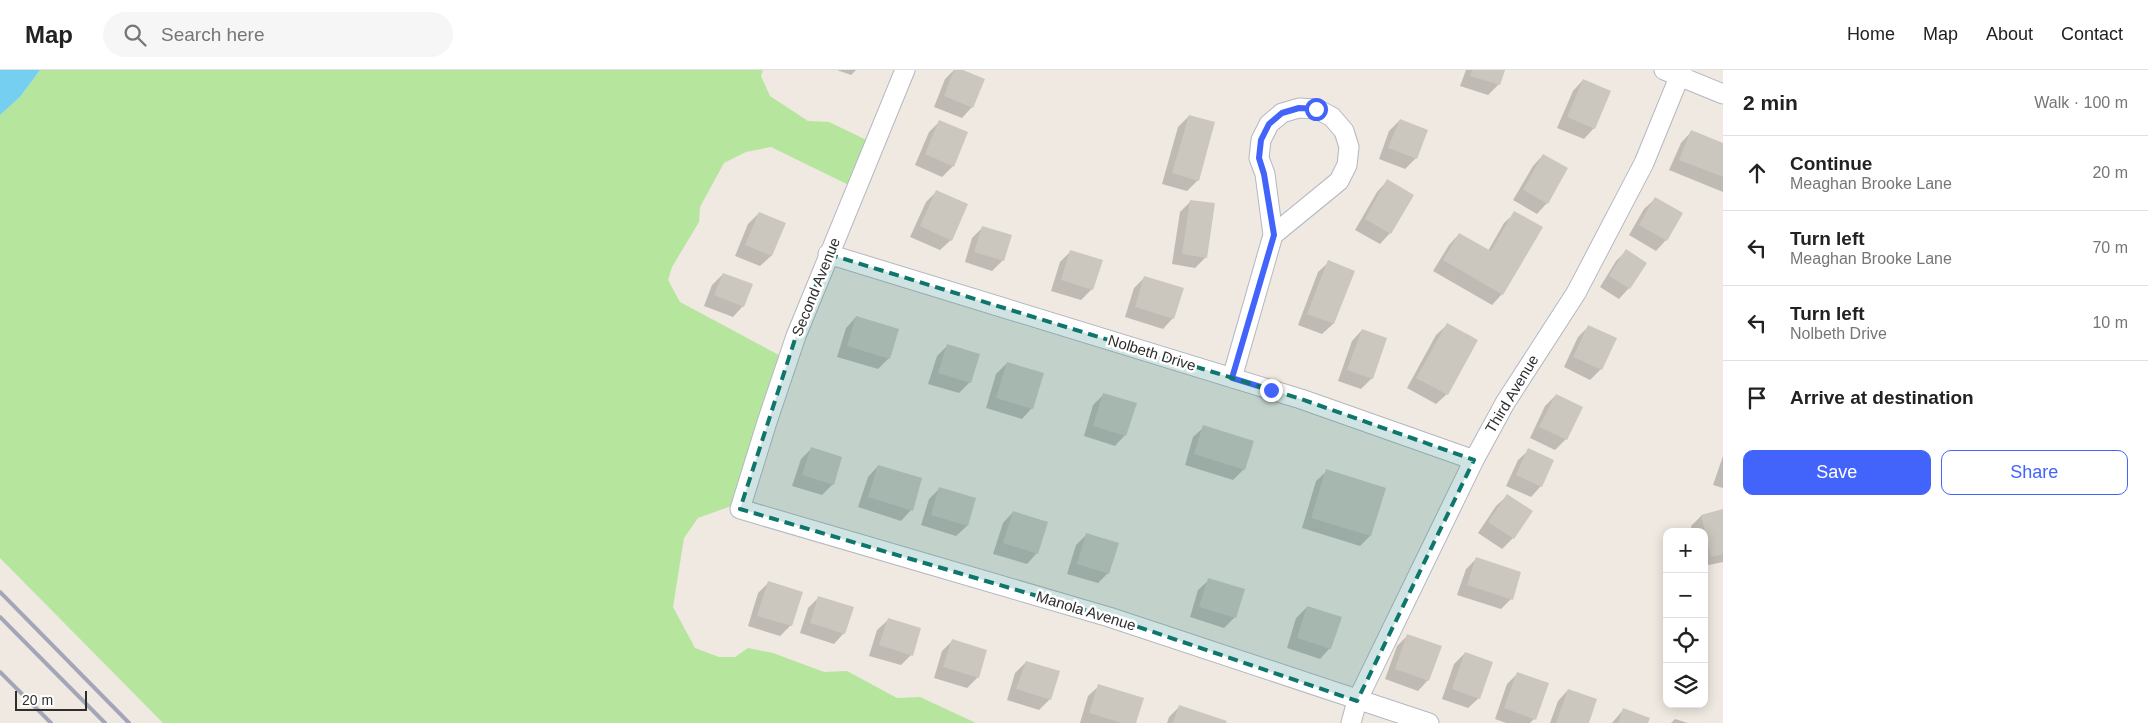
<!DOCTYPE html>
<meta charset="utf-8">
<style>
:root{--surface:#fff;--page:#f6f6f6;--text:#222;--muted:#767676;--line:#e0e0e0;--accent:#4264fb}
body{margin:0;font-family:Arial,sans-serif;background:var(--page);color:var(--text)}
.controls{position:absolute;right:15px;bottom:15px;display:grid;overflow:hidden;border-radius:10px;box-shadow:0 2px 12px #0003}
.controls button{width:45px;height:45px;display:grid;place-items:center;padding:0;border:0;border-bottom:1px solid var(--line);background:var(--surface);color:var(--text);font:25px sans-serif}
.scale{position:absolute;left:15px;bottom:12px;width:72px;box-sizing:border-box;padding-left:5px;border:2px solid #2e2e2e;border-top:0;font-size:14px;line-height:18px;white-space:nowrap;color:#2e2e2e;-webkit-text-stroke:4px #fff;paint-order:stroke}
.stop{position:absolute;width:15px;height:15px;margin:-11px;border:4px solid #4264fb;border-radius:50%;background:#fff}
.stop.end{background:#4264fb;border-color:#fff;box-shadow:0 1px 5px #0008}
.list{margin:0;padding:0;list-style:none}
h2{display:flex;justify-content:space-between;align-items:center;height:65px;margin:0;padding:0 20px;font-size:21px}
h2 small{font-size:16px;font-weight:400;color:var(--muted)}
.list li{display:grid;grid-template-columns:32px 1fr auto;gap:15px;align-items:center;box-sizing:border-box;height:75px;padding:0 20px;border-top:1px solid var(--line)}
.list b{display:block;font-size:19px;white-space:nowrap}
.list p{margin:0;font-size:16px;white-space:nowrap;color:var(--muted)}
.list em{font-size:16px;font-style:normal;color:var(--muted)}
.actions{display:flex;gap:10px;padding:15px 20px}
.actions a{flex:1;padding:11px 0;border:1px solid var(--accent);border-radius:10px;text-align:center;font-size:18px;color:var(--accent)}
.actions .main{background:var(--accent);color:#fff}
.icon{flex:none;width:28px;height:28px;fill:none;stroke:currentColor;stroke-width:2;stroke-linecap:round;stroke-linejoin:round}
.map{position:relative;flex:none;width:1723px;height:653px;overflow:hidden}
header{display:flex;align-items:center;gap:30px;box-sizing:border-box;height:70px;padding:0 25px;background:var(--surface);border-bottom:1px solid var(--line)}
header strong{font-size:24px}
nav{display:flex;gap:28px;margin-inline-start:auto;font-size:18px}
.search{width:350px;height:45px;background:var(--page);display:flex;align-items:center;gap:12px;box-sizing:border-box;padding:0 18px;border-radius:28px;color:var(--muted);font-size:19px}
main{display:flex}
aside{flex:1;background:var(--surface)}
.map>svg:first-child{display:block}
.green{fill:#b6e59e}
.water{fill:#75cff0}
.shadow{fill:#0003}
.building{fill:#cbc7bf}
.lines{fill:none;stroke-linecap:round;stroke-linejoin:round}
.street-casing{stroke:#b4b7c1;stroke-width:21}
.street{stroke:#fff;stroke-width:19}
.rail{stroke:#a3a6b8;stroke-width:4}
.route{stroke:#4264fb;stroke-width:6}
.marked{fill:#0f766e;fill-opacity:0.2;stroke:#0f766e;stroke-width:4;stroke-dasharray:10 6;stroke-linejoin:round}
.labels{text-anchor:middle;stroke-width:5;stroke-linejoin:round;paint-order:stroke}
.street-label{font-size:15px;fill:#2e2e2e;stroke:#fff}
</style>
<header>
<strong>Map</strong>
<div class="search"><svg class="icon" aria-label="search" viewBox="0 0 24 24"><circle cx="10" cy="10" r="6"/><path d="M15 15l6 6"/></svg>Search here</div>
<nav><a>Home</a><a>Map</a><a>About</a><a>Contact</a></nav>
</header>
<main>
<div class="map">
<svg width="1723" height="653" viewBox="0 0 1723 653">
<rect width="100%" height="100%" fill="#efe9e1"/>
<path class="green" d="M40 0H763L761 6 770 26 808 51 829 52 877 75 857 119 771 77 746 82 724 93 700 137 699 152 672 197 668 210 680 232 792 292 745 431 698 448 684 468 673 537 695 578 719 587H735L748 578 773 583 824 602 847 601 897 628 920 627 976 653H163L0 488V45L20 27Z"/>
<path class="water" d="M0 0H40L20 27 0 45Z"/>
<path class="shadow" d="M837 0H856L851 5Z
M954 0H960L972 37 962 48 934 37 945 9Z
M1466 0H1504L1499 14 1488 25 1460 16Z
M1583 10 1594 58 1584 69 1557 58 1573 21Z
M1189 46 1198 110 1187 121 1162 114 1178 57Z
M1400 50 1416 88 1405 99 1379 89 1389 61Z
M939 52 953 96 942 107 915 95 929 62Z
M1691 62 1723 74V122L1669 100 1681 73Z
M1543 85 1547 133 1537 144 1513 130 1533 96Z
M1387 111 1390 163 1380 174 1355 160 1377 122Z
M937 121 951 170 940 180 910 167 926 132Z
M1655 129 1666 170 1656 181 1629 165 1644 139Z
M1191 131 1206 187 1195 198 1172 194 1180 142Z
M759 143 784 153 771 186 760 196 735 186 748 154Z
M1515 143 1502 224 1492 235 1433 201 1449 175 1459 164 1488 181 1504 153Z
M983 157 1003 190 992 201 965 192 972 168Z
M1071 181 1092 219 1081 230 1051 221 1060 192Z
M1626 181 1629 218 1619 229 1600 217 1616 191Z
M1329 192 1354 201 1333 254 1322 264 1298 255 1318 202Z
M723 204 743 236 733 247 704 236 712 215Z
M1145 207 1173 248 1163 259 1125 247 1134 218Z
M856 247 889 288 878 299 837 287 846 258Z
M1447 255V324L1436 334 1407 318 1436 265Z
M1589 256 1601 299 1590 310 1564 297 1578 267Z
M1362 260 1372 308 1361 319 1338 311 1352 271Z
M947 276 970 312 959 323 928 314 937 286Z
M1007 293 1032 338 1022 349 986 338 996 304Z
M1104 324 1125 365 1115 376 1084 366 1093 335Z
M1556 325 1566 369 1555 380 1530 368 1545 336Z
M1204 357 1244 399 1233 410 1185 395 1193 367Z
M811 379 833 414 822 425 792 416 801 389Z
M1529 380 1541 416 1531 427 1506 416 1518 390Z
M1723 386V418L1713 415Z
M878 396 911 440 901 451 858 437 868 407Z
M1327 401 1370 466 1360 476 1302 458 1316 411Z
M940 418 967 456 956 466 921 455 929 429Z
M1507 426 1531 441 1513 468 1502 479 1478 463 1496 436Z
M1723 441V492L1704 496V462H1692L1691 456 1701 446Z
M1013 442 1037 483 1027 494 993 484 1003 453Z
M1087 464 1108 503 1098 513 1067 504 1076 475Z
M1476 489 1511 529 1501 539 1457 525 1466 499Z
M1209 510 1235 547 1224 558 1190 547 1198 520Z
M768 513 791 555 780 566 748 556 758 523Z
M819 527 844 563 834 574 800 563 808 538Z
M1307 537 1330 578 1320 589 1287 578 1296 548Z
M888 550 911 585 901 595 869 586 877 560Z
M1408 565 1428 610 1418 621 1385 609 1397 576Z
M952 571 978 607 967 618 934 608 942 581Z
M1465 583 1479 628 1468 638 1442 629 1454 594Z
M1026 592 1050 629 1039 640 1007 630 1015 603Z
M1517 604 1534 649 1530 653H1506L1495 649 1507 614Z
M1099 616 1135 653H1080L1088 626Z
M1568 620 1588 653H1550L1558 631Z
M1180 636 1225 653H1167L1169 647Z
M1623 640 1647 653H1612Z
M1675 649 1688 653H1671Z"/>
<path class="building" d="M954 0H963L985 9 973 38 944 26Z
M1472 0H1505L1500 15 1470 6Z
M1583 9 1611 21 1595 59 1567 47Z
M1189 45 1215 52 1199 111 1172 103Z
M1400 49 1428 60 1417 89 1388 78Z
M939 50 968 62 954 97 925 84Z
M1691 60 1723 73V107L1679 90Z
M1543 84 1568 98 1548 134 1523 120Z
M1387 109 1414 125 1391 164 1365 149Z
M936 120 968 134 952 171 920 156Z
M1655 127 1683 143 1667 171 1639 155Z
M1190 130 1215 133 1207 188 1182 184Z
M1514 141 1543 157 1503 225 1443 190 1459 163 1491 181Z
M759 142 786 153 772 186 745 175Z
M982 156 1012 165 1004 191 974 182Z
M1626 179 1647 193 1630 219 1609 206Z
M1070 180 1103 190 1093 220 1061 210Z
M1328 190 1355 201 1334 254 1307 244Z
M723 203 753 214 744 237 714 225Z
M1144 206 1184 218 1174 249 1135 237Z
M856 246 899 259 890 289 847 276Z
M1447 253 1478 270 1448 325 1416 308Z
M1588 255 1617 268 1602 300 1573 287Z
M1362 259 1387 268 1373 309 1347 300Z
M947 274 980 284 971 313 938 303Z
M1007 292 1044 303 1033 339 996 328Z
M1103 323 1137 333 1126 366 1093 356Z
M1556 324 1583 337 1567 370 1539 357Z
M1203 355 1254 371 1245 400 1194 384Z
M811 377 842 387 834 415 802 405Z
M1528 378 1554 390 1542 417 1516 405Z
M878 395 922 408 913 441 868 427Z
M1326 399 1386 418 1371 466 1311 448Z
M939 417 976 428 968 456 931 445Z
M1507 424 1533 441 1514 469 1488 452Z
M1723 439V484L1711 487 1701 445Z
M1013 441 1048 452 1038 484 1003 473Z
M1086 463 1119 473 1109 504 1077 494Z
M1476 487 1521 502 1513 530 1467 515Z
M1208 508 1245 519 1236 548 1199 537Z
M768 511 803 522 792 556 757 546Z
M818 526 854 537 845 564 810 553Z
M1307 536 1342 547 1331 579 1297 568Z
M888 548 921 558 913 586 879 575Z
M1407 564 1442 576 1429 611 1395 599Z
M952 569 987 580 979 608 943 597Z
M1465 582 1493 592 1480 629 1452 619Z
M1026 591 1060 601 1051 630 1016 619Z
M1517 602 1549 613 1536 650 1504 638Z
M1098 614 1144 628 1136 653H1122L1089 643Z
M1568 619 1597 629 1589 653H1556Z
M1179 635 1227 651 1226 653H1173Z
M1623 638 1650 648 1648 653H1618Z"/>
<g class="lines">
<defs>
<path id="street" d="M905 0 796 266 767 352 740 439 1109 547 1429 653
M1664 0 1723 24
M828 184 1301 329 1474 390
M1232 308 1273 165 1265 104 1259 88 1261 70 1269 54 1282 43 1299 38 1317 39 1332 47 1344 61 1349 77 1347 95 1339 111 1273 165
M1351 653 1357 631 1474 390 1505 333 1576 223 1644 93 1682 0"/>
</defs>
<use href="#street" class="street-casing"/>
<use href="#street" class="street"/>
<path class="rail" d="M0 522 129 653
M0 547 105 653
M0 602 51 653"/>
</g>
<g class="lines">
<path class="route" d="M1271 320 1232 308 1274 165 1264 104 1259 88 1261 70 1269 54 1282 43 1299 38 1316 39"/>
</g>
<path class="marked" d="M828 184 1301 329 1474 390 1357 631 1109 547 740 439 796 266Z"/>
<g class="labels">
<g class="street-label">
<text transform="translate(816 217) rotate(-68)" y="5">Second Avenue</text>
<text transform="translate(1152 283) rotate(17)" y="5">Nolbeth Drive</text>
<text transform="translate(1512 324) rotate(-59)" y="5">Third Avenue</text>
<text transform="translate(1086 541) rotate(17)" y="5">Manola Avenue</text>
</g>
</g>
</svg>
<div class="controls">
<button>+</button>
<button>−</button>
<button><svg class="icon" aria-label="locate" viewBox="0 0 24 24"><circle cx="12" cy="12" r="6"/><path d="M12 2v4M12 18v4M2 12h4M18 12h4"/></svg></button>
<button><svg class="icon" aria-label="layers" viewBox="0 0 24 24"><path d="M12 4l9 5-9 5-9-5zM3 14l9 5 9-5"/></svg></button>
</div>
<div class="scale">20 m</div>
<div class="stop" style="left:1316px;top:39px"></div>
<div class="stop end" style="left:1271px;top:320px"></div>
</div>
<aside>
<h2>2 min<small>Walk · 100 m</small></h2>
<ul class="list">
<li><svg class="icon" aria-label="ahead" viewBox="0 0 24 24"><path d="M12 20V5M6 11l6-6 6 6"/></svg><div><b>Continue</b><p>Meaghan Brooke Lane</p></div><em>20 m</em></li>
<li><svg class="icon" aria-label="left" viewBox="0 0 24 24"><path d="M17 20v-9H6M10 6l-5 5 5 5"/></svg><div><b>Turn left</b><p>Meaghan Brooke Lane</p></div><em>70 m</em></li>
<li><svg class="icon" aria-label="left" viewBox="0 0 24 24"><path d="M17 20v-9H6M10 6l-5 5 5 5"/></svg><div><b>Turn left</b><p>Nolbeth Drive</p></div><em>10 m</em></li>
<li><svg class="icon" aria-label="arrive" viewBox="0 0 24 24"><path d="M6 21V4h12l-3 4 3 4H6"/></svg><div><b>Arrive at destination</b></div></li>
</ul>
<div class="actions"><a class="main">Save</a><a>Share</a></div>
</aside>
</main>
